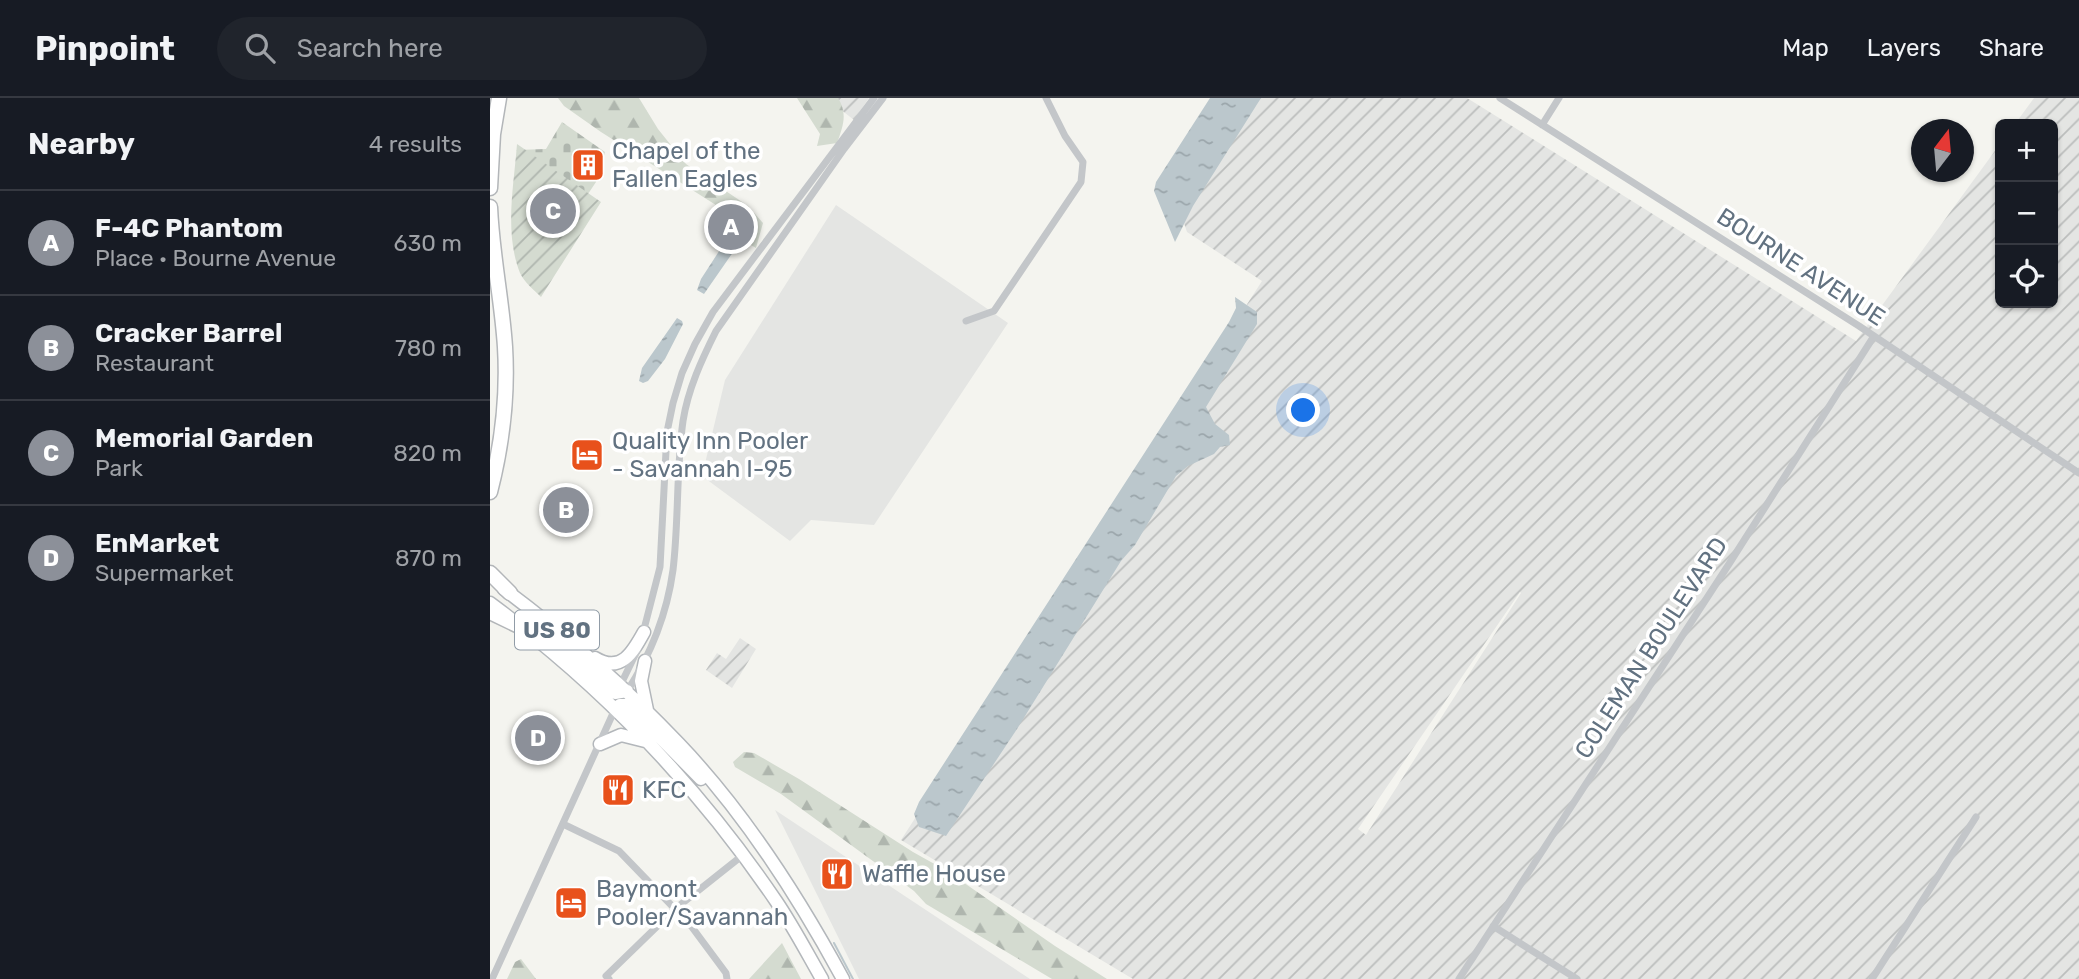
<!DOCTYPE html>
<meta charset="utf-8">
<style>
:root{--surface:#171b24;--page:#20242c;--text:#f1f3f6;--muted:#9ea1a6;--line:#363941;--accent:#8c9099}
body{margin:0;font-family:Rubik,sans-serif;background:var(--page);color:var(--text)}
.controls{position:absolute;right:21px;top:21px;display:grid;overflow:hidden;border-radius:10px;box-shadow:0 2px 5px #0004}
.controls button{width:63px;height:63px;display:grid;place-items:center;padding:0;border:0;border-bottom:2px solid var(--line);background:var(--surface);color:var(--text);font:35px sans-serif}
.compass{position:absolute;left:1421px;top:21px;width:63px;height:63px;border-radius:50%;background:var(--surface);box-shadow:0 2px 5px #0004;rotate:16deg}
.you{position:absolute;left:814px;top:313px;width:24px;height:24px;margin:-18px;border:5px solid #fff;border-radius:50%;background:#1a73e8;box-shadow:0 0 0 10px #1a73e833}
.badge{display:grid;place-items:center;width:46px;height:46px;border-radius:50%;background:var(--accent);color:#fff;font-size:23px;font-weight:700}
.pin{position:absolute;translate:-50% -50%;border:4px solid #fff;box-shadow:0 2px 7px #0006}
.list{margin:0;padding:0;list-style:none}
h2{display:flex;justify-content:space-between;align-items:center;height:91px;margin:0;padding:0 28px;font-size:30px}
h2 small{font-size:23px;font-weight:400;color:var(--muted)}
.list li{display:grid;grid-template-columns:46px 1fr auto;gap:21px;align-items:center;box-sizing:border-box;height:105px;padding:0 28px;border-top:2px solid var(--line)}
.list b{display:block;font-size:26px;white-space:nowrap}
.list p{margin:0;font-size:23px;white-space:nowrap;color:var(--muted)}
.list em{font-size:23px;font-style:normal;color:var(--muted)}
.icon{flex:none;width:38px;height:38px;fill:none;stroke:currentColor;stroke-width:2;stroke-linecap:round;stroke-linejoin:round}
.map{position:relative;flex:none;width:1589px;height:881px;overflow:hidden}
header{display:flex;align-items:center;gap:42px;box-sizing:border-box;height:98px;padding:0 35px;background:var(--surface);border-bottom:2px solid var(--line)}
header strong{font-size:33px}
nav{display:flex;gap:38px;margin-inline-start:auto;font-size:24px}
.search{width:490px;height:63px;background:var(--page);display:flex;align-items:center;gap:18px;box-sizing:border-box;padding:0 24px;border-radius:38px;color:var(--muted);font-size:26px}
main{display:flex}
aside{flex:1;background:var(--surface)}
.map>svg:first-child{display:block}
.built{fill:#e4e5e3}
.industrial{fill:url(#industrial-furrows);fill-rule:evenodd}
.forest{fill:url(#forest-firs)}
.cemetery{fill:url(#cemetery-stones)}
.garden{fill:url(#garden-furrows)}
.water{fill:url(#water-ripples)}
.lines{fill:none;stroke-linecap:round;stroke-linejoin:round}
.stream{stroke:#bbc7cc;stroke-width:2}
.primary-casing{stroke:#b3b7bb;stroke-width:15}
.motorway-casing{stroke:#b3b6b9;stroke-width:17}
.minor{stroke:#c3c6c9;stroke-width:7}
.primary{stroke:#fff;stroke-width:12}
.motorway{stroke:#fff;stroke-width:14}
.labels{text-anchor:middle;stroke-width:7;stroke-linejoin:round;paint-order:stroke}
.shield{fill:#fff;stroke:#919ca7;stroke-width:2}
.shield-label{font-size:23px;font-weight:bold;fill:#627281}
.poi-label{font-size:24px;fill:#627281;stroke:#fff;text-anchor:start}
.street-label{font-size:24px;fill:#627281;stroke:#fff}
</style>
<header>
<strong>Pinpoint</strong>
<div class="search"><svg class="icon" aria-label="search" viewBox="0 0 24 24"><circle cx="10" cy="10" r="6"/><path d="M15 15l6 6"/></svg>Search here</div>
<nav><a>Map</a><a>Layers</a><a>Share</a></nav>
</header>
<main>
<aside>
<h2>Nearby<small>4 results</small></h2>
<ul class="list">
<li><span class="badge">A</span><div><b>F-4C Phantom</b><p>Place · Bourne Avenue</p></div><em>630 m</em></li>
<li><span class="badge">B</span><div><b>Cracker Barrel</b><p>Restaurant</p></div><em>780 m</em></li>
<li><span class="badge">C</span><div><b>Memorial Garden</b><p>Park</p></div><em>820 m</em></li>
<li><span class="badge">D</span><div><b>EnMarket</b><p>Supermarket</p></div><em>870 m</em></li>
</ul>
</aside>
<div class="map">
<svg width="1589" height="881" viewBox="0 0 1589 881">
<defs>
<pattern id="industrial-furrows" width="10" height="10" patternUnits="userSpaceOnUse" patternTransform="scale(1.75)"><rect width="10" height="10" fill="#e4e5e3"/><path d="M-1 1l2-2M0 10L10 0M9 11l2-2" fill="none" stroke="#bcbebd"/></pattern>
<pattern id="forest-firs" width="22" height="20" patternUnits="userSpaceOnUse" patternTransform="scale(1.75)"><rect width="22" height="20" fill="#d4dbd0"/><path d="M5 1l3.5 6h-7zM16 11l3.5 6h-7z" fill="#afb6ae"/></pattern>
<pattern id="cemetery-stones" width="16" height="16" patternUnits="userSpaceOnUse" patternTransform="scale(1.75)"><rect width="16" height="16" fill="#d4dbd0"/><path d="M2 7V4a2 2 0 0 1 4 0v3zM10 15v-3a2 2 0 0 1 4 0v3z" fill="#afb6ae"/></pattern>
<pattern id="garden-furrows" width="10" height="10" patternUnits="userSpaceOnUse" patternTransform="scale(1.75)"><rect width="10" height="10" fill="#d4dbd0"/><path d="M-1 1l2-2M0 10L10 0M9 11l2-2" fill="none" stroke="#afb6ae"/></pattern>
<pattern id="water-ripples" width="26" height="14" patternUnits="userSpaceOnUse" patternTransform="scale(1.75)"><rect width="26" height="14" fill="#bbc7cc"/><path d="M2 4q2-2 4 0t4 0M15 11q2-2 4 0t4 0" fill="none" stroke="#9ba6ab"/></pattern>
</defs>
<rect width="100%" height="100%" fill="#f4f4ef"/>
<path class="built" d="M346 107 518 225 384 427 321 422 300 443 212 378 235 282Z
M285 712 540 881H369Z"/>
<path class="industrial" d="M336 0H379L364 22Z
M732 0H977L1366 243 1510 46V205H1563V26H1525L1544 0H1589V881H643L411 742 772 183 697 134 679 80ZM1030 494 1031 495 876 737 868 731Z
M250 540 266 551 242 590 216 572 227 555 236 561Z"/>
<path class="forest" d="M68 0H149L168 31 196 66 258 108 273 125 266 150 254 143 250 134 229 109 111 34 74 8Z
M307 0H348C358 16 353 28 347 45L327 48 330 36Z
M254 654 264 655 309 681 423 754 457 773 565 848 617 881H562L436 806 424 793 291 696 245 669 243 664Z
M292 845 311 881H259Z
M31 861 46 881H17L25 864Z"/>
<path class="cemetery" d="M72 24 115 54 106 84 96 99 26 52 56 51Z"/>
<path class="garden" d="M27 46 111 104 51 199C44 192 34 184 30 175 14 135 24 87 27 46Z"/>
<path class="water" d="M720 0H771L703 108 685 144 664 93 666 84Z
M239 141 244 142 248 147 214 196 207 192 211 181 235 144Z
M745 199 767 214V226L716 309 725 326 739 337 740 347 730 349 724 356 698 368 686 378 645 447 631 463 527 631 456 738 429 729 424 716 429 704 739 224 746 210Z
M187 220 192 223 193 226 175 261 158 283 153 285 149 283 152 270Z"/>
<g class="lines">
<path class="stream" d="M344 845 363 881"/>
<defs>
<path id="primary" d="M14 491C77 538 135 589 189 646 255 715 308 798 353 881
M0 505C112 588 208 688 286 803 303 828 317 855 332 881
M40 528 60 540 125 595 137 593
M105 560C131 576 143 554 154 534
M155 563 151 583 157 612
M125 611 130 607H138L211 681
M110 646 131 637 155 643"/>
<path id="motorway" d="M0 90 3 36 9 0
M0 109C2 157 12 202 15 249 18 298 12 347 0 394
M0 475 20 495
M0 514 29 528"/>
</defs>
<use href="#primary" class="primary-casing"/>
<use href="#motorway" class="motorway-casing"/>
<path class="minor" d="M1010 0 1369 228 1589 375
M1052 27 1069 0
M476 223 504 213 591 84 593 64 575 38 556 0
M153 535 170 469 177 334 183 305 192 275 205 246 223 214 384 0
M129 590 147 553
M136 595C160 558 177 516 183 472 189 422 186 372 193 323 198 291 212 261 226 233L354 51 393 0
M73 726 129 753 185 811
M187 809 236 875 237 881
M1003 828 1087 881
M2 881 125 611
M119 881 116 878 185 811 253 757
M969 881 1239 466 1384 238
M1382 881 1486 719"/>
<use href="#primary" class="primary"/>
<use href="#motorway" class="motorway"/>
</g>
<defs>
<symbol id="building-square" viewBox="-11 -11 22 22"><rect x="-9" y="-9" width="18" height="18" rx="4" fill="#e8511b" stroke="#fff"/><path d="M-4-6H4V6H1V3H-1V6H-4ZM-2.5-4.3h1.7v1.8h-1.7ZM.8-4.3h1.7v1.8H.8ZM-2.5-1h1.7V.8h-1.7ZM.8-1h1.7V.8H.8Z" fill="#fff"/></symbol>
<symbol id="hotel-square" viewBox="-11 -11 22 22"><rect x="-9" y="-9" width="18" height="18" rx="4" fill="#e8511b" stroke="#fff"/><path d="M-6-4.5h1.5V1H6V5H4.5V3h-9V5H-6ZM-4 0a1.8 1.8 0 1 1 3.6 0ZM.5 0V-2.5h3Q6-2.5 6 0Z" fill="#fff"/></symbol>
<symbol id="restaurant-square" viewBox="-11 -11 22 22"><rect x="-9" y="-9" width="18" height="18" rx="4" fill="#e8511b" stroke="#fff"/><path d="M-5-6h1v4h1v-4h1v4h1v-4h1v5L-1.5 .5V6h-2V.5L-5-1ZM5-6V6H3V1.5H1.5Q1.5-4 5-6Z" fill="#fff"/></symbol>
</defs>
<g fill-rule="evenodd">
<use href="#building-square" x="79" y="48" width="38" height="38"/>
<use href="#hotel-square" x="78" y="338" width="38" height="38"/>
<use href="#restaurant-square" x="109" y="673" width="38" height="38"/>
<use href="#restaurant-square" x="328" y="757" width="38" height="38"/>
<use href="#hotel-square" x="62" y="786" width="38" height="38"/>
</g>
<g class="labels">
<rect class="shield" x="25" y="512.5" width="84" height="39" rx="5"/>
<g class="shield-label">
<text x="67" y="540">US 80</text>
</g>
<g class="poi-label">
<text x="122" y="61">Chapel of the<tspan x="122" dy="28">Fallen Eagles</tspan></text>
<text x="122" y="351">Quality Inn Pooler<tspan x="122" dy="28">- Savannah I-95</tspan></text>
<text x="152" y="700">KFC</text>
<text x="372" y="784">Waffle House</text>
<text x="106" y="799">Baymont<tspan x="106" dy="28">Pooler/Savannah</tspan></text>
</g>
<g class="street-label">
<text transform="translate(1311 169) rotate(33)" y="8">BOURNE AVENUE</text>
<text transform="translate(1161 550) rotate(-57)" y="8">COLEMAN BOULEVARD</text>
</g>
</g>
</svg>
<div class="controls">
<button>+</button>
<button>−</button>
<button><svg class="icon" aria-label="locate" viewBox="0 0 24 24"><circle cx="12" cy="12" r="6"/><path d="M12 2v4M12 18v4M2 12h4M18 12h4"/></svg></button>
</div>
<svg class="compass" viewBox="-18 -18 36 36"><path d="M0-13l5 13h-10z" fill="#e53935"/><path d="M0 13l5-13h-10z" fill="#9ea1a6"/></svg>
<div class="you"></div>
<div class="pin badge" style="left:241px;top:129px">A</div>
<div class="pin badge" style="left:76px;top:412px">B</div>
<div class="pin badge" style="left:63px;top:113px">C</div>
<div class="pin badge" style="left:48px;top:640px">D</div>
</div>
</main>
